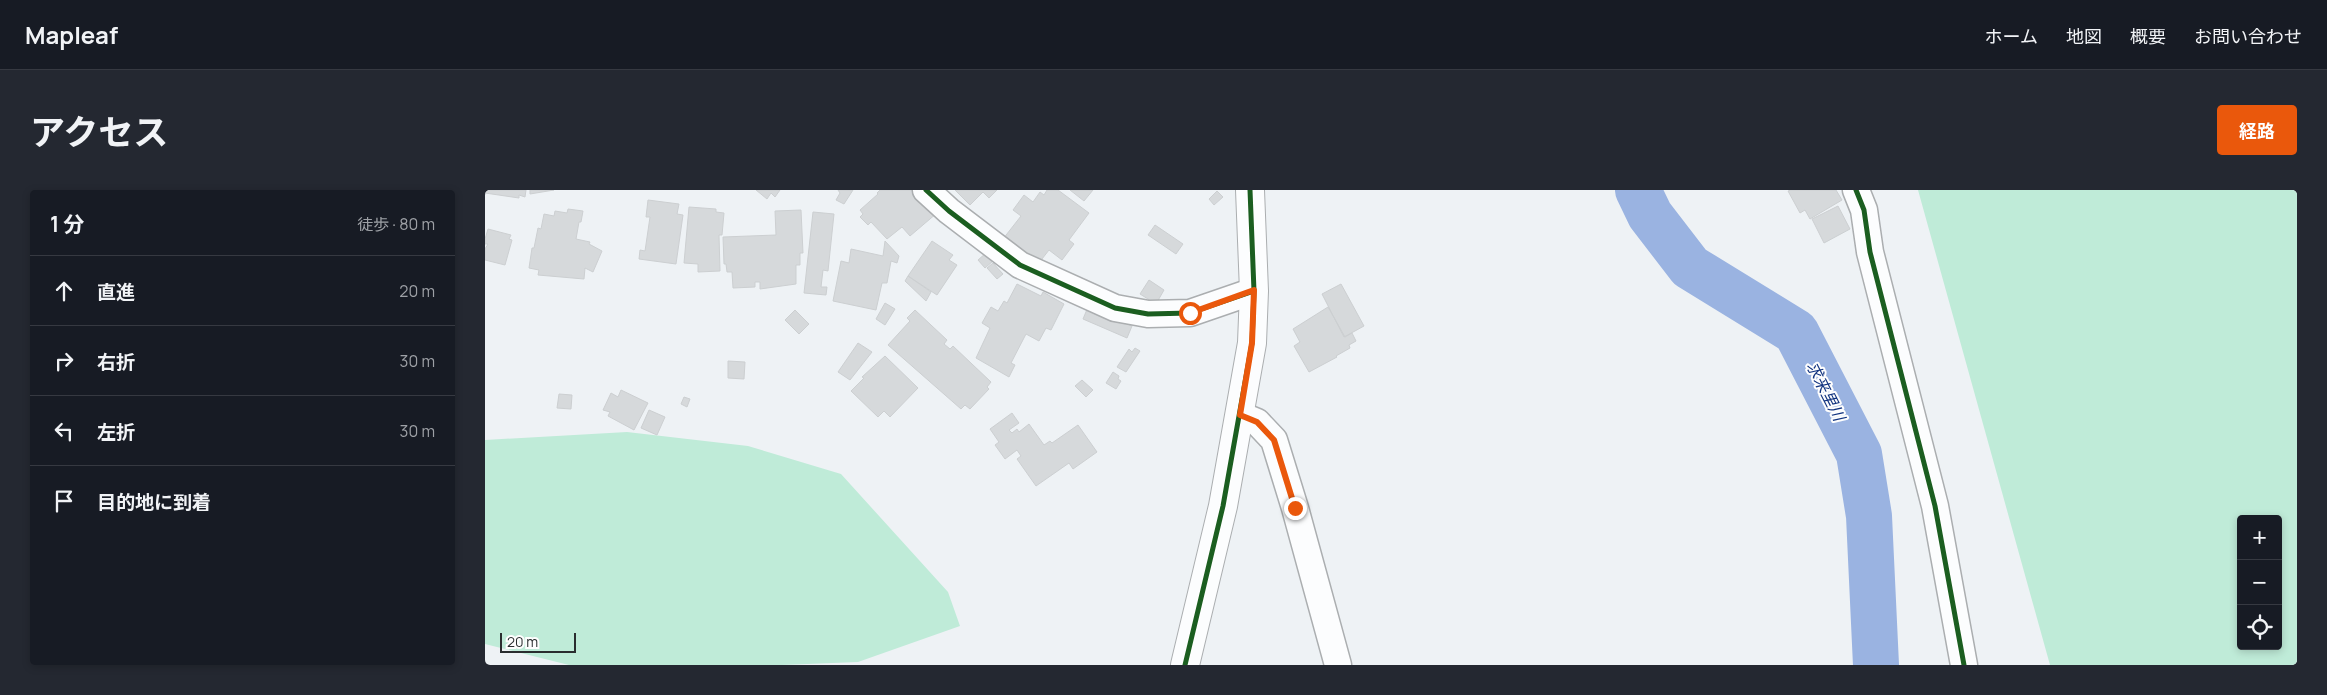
<!DOCTYPE html>
<html lang="ja">
<meta charset="utf-8">
<style>
:root{--surface:#171b24;--page:#242831;--text:#f1f3f6;--muted:#9ea1a6;--line:#363941;--accent:#ea580c}
body{margin:0;font-family:Manrope,"Noto Sans JP",sans-serif;background:var(--page);color:var(--text)}
.controls{position:absolute;right:15px;bottom:15px;display:grid;overflow:hidden;border-radius:5px;box-shadow:0 2px 8px #0003}
.controls button{width:45px;height:45px;display:grid;place-items:center;padding:0;border:0;border-bottom:1px solid var(--line);background:var(--surface);color:var(--text);font:25px sans-serif}
.scale{position:absolute;left:15px;bottom:12px;width:76px;box-sizing:border-box;padding-left:5px;border:2px solid #2a2d2f;border-top:0;font-size:14px;line-height:18px;white-space:nowrap;color:#2a2d2f;-webkit-text-stroke:4px #fefefe;paint-order:stroke}
.stop{position:absolute;width:15px;height:15px;margin:-11px;border:4px solid #ea580c;border-radius:50%;background:#fff}
.stop.end{background:#ea580c;border-color:#fff;box-shadow:0 1px 5px #0008}
.list{margin:0;padding:0;list-style:none}
h2{display:flex;justify-content:space-between;align-items:center;height:65px;margin:0;padding:0 20px;font-size:21px}
h2 small{font-size:16px;font-weight:400;color:var(--muted)}
.list li{display:grid;grid-template-columns:32px 1fr auto;gap:15px;align-items:center;box-sizing:border-box;height:70px;padding:0 20px;border-top:1px solid var(--line)}
.list b{display:block;font-size:19px;white-space:nowrap}
.list em{font-size:16px;font-style:normal;color:var(--muted)}
.icon{flex:none;width:28px;height:28px;fill:none;stroke:currentColor;stroke-width:2;stroke-linecap:round;stroke-linejoin:round}
.map{position:relative;flex:none;width:1812px;height:475px;overflow:hidden;border-radius:5px}
header{display:flex;align-items:center;gap:30px;box-sizing:border-box;height:70px;padding:0 25px;background:var(--surface);border-bottom:1px solid var(--line)}
header strong{font-size:24px}
nav{display:flex;gap:28px;margin-inline-start:auto;font-size:18px}
.intro{display:flex;align-items:center;justify-content:space-between;box-sizing:border-box;height:120px;padding:0 30px}
h1{margin:0;font-size:35px}
.button{padding:12px 22px;border-radius:5px;background:var(--accent);color:#fff;font-size:18px;font-weight:700}
main{display:flex;gap:30px;padding:0 30px}
aside{flex:1;background:var(--surface);border-radius:5px;box-shadow:0 2px 8px #0003}
.map>svg:first-child{display:block}
.green{fill:#bfebd8;fill-rule:evenodd}
.lines{fill:none;stroke-linecap:round;stroke-linejoin:round}
.river{stroke:#9ab3e1;stroke-width:46}
.building{fill:#d6d9db;stroke:#cccfd1}
.street-casing{stroke:#abaeb0;stroke-width:29}
.secondary-casing{stroke:#abaeb0;stroke-width:30}
.street{stroke:#fcfdfe;stroke-width:26}
.secondary{stroke:#fcfdfe;stroke-width:28}
.cycleway-casing{stroke:#fefefe;stroke-width:8}
.cycleway{stroke:#1b5e20;stroke-width:5}
.route{stroke:#ea580c;stroke-width:6}
.labels{text-anchor:middle;stroke-width:4;stroke-linejoin:round;paint-order:stroke}
.water-label{font-size:16px;font-style:italic;fill:#123480;stroke:#fefefe}
</style>
<header>
<strong>Mapleaf</strong>
<nav><a>ホーム</a><a>地図</a><a>概要</a><a>お問い合わせ</a></nav>
</header>
<div class="intro"><h1>アクセス</h1><a class="button">経路</a></div>
<main>
<aside>
<h2>1 分<small>徒歩 · 80 m</small></h2>
<ul class="list">
<li><svg class="icon" aria-label="ahead" viewBox="0 0 24 24"><path d="M12 20V5M6 11l6-6 6 6"/></svg><div><b>直進</b></div><em>20 m</em></li>
<li><svg class="icon" aria-label="right" viewBox="0 0 24 24"><path d="M7 20v-9h11M14 6l5 5-5 5"/></svg><div><b>右折</b></div><em>30 m</em></li>
<li><svg class="icon" aria-label="left" viewBox="0 0 24 24"><path d="M17 20v-9H6M10 6l-5 5 5 5"/></svg><div><b>左折</b></div><em>30 m</em></li>
<li><svg class="icon" aria-label="arrive" viewBox="0 0 24 24"><path d="M6 21V4h12l-3 4 3 4H6"/></svg><div><b>目的地に到着</b></div></li>
</ul>
</aside>
<div class="map">
<svg width="1812" height="475" viewBox="0 0 1812 475">
<rect width="100%" height="100%" fill="#eef2f5"/>
<path class="green" d="M1433 0H1812V475H1565ZM1756 329H1793V456H1756Z
M142 242 263 256 356 284 463 402 475 436 373 472 297 475H84L0 454V250Z"/>
<g class="lines">
<path class="river" d="M1153 0 1165 25 1205 77 1311 142 1374 264 1384 326 1391 475"/>
</g>
<path class="building" d="M0 0H41L40 7 34 5V8L0 3Z
M45 0H69L45 4Z
M271 0H295L290 7 286 3 282 9Z
M368 0 359 14 351 10 355 3 353 0Z
M395 0H432L452 23 425 46 417 37 402 49 386 32 383 35 375 27 378 24 375 20 393 4 392 3Z
M470 0H512L504 8 498 2 485 15Z
M562 0H573L604 23 584 50 589 54 577 70 564 60 550 78 518 49 536 26 528 20 539 5 548 12 555 2 559 5Z
M585 0H608L599 11Z
M1306 0H1351L1357 10 1325 29 1320 20 1315 23 1303 1Z
M732 1 738 7 729 15 724 9Z
M163 10 194 14 192 24 198 25 191 74 154 69 155 60 160 61 165 27H161Z
M1353 16 1365 39 1339 53 1327 29Z
M204 17 231 19V22L239 23 237 45H234L235 81 213 82V74L199 73Z
M83 19 98 21 96 32H94L91 49 105 52 104 54 117 61 108 82 100 78 99 89 53 85 54 80 44 78 47 58H49L53 38 56 39 59 24 69 26 70 21 82 23Z
M316 20 318 63H315V75H311V94L275 99V92H270V97L248 98 247 82H242L241 74H239L238 47 291 45 290 21Z
M328 22 349 24 343 81 338 80 336 97H342L341 105 319 103Z
M670 35 698 54 691 64 663 45Z
M3 39 26 45 24 49 27 50 20 75 0 70V59L3 54H0V49Z
M400 51 414 66 412 73 406 71 402 93H397L391 120 348 111 356 71 364 73 366 59 398 66Z
M447 51 468 65 464 70 472 75 452 105 423 86Z
M501 63 508 71 500 78 493 70Z
M508 73 518 84 512 89 502 78Z
M423 86 446 102 441 111 420 91Z
M664 90 679 100 671 114 655 104Z
M532 94 556 106 558 102 579 114 566 140 561 138 554 151 541 144 526 173 530 175 524 187 491 168 505 138 497 133 506 117 513 121 519 111 522 113Z
M856 94 879 136 859 147 837 104Z
M400 113 410 119 400 135 391 129Z
M603 117 647 136 642 148 598 129Z
M843 117 860 147 867 143 871 151 864 155 865 158 851 166 852 167 824 182 809 156 815 152 808 139Z
M310 120 324 134 314 144 300 130Z
M430 120 462 150 459 154 465 159 468 156 506 192 502 197 504 199 485 219 480 215 476 219 403 155 425 131 422 128Z
M373 153 387 162 365 190 353 182Z
M650 158 655 161 641 182 632 177 644 159 647 162Z
M400 166 433 198 405 227 399 221 393 227 366 201 379 188 377 187Z
M243 171 260 172 259 189 243 188Z
M628 182 634 186 633 189 636 191 631 199 621 193Z
M597 190 608 200 601 207 590 196Z
M136 200 163 213 149 240 123 226 125 222 118 220 126 203 133 207Z
M74 204 87 205 86 219 72 218Z
M199 207 205 209 202 217 196 214Z
M164 220 180 227 172 245 156 238Z
M527 223 534 233 524 240 527 243 532 239 534 242 544 234 559 255 565 251 567 253 593 235 612 262 588 279 584 273 551 296 532 269 536 266 532 260 520 269 510 255 514 252 505 239Z"/>
<g class="lines">
<defs>
<path id="street" d="M441 0 464 21 535 75 630 118 663 124 705 123 769 101
M1371 0 1379 20 1385 62 1450 316 1479 475
M755 225 772 232 789 250 810 318 853 475"/>
<path id="secondary" d="M700 475 738 316 767 153 769 101 765 0"/>
</defs>
<use href="#street" class="street-casing"/>
<use href="#secondary" class="secondary-casing"/>
<use href="#street" class="street"/>
<use href="#secondary" class="secondary"/>
<defs>
<path id="cycleway" d="M441 0 464 21 535 75 630 118 663 124 705 123 769 101
M1371 0 1379 20 1385 62 1450 316 1479 475
M700 475 738 316 767 153 769 101 765 0"/>
</defs>
<use href="#cycleway" class="cycleway-casing"/>
<use href="#cycleway" class="cycleway"/>
</g>
<g class="lines">
<path class="route" d="M705 123 769 100 767 153 755 225 772 232 789 250 810 318"/>
</g>
<g class="labels">
<g class="water-label">
<text transform="translate(1341 201) rotate(63)" y="6">求来里川</text>
</g>
</g>
</svg>
<div class="controls">
<button>+</button>
<button>−</button>
<button><svg class="icon" aria-label="locate" viewBox="0 0 24 24"><circle cx="12" cy="12" r="6"/><path d="M12 2v4M12 18v4M2 12h4M18 12h4"/></svg></button>
</div>
<div class="scale">20 m</div>
<div class="stop" style="left:705px;top:123px"></div>
<div class="stop end" style="left:810px;top:318px"></div>
</div>
</main>
